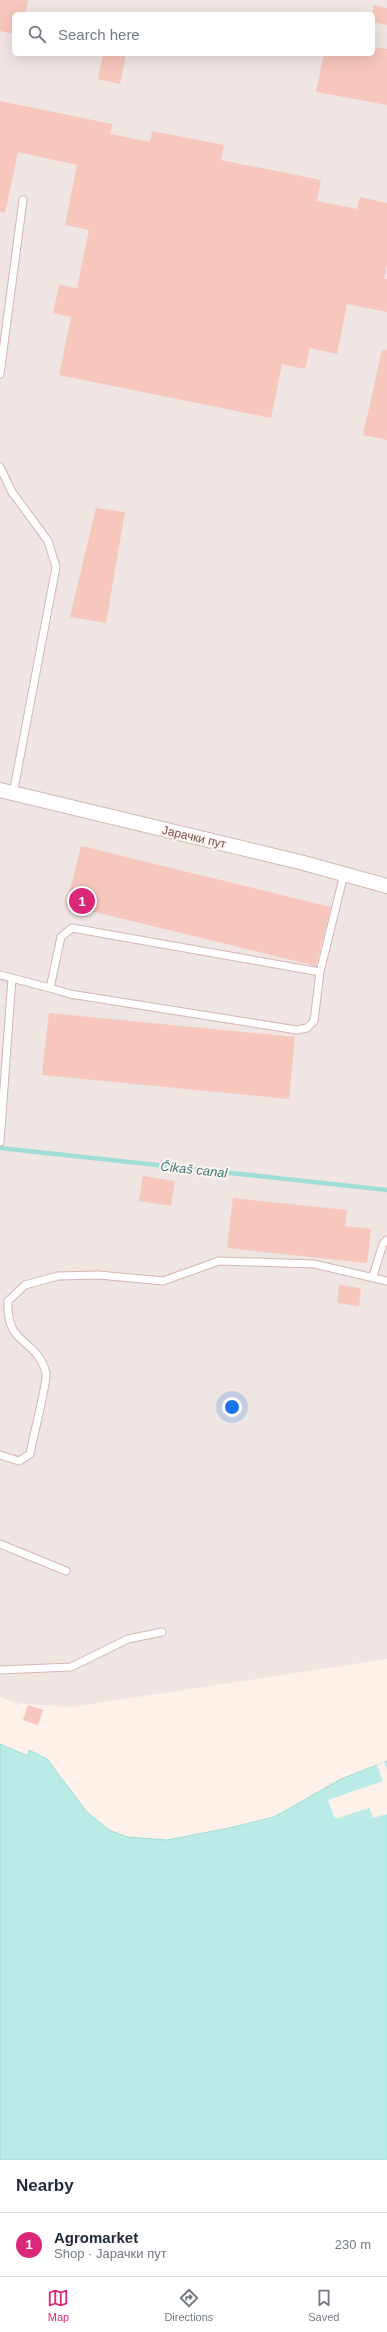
<!DOCTYPE html>
<meta charset="utf-8">
<style>
:root{--surface:#fff;--page:#f6f6f7;--text:#1f2937;--muted:#747a83;--line:#e0e1e3;--accent:#db2777}
body{margin:0;font-family:Arial,sans-serif;background:var(--page);color:var(--text)}
.you{position:absolute;left:232px;top:1407px;width:14px;height:14px;margin:-10px;border:3px solid #fff;border-radius:50%;background:#1a73e8;box-shadow:0 0 0 6px #1a73e833}
.badge{display:grid;place-items:center;width:26px;height:26px;border-radius:50%;background:var(--accent);color:#fff;font-size:13px;font-weight:700}
.pin{position:absolute;translate:-50% -50%;border:2px solid #fff;box-shadow:0 1px 4px #0006}
.list{margin:0;padding:0;list-style:none}
h2{display:flex;justify-content:space-between;align-items:center;height:52px;margin:0;padding:0 16px;font-size:17px}
h2 small{font-size:13px;font-weight:400;color:var(--muted)}
.list li{display:grid;grid-template-columns:26px 1fr auto;gap:12px;align-items:center;box-sizing:border-box;height:64px;padding:0 16px;border-top:1px solid var(--line)}
.list b{display:block;font-size:15px;white-space:nowrap}
.list p{margin:0;font-size:13px;white-space:nowrap;color:var(--muted)}
.list em{font-size:13px;font-style:normal;color:var(--muted)}
.icon{flex:none;width:22px;height:22px;fill:none;stroke:currentColor;stroke-width:2;stroke-linecap:round;stroke-linejoin:round}
.map{position:relative;flex:none;width:387px;height:2160px;overflow:hidden}
.search{position:absolute;background:var(--surface);box-shadow:0 4px 16px #0002;left:12px;right:12px;top:12px;height:44px;display:flex;align-items:center;gap:10px;box-sizing:border-box;padding:0 14px;border-radius:6px;color:var(--muted);font-size:15px}
.sheet{height:116px;background:var(--surface)}
nav{display:flex;justify-content:space-around;align-items:center;box-sizing:border-box;height:56px;border-top:1px solid var(--line);background:var(--surface);font-size:11px;color:var(--muted)}
nav a{display:grid;justify-items:center;gap:2px}
nav .on{color:var(--accent)}
.map>svg:first-child{display:block}
.industrial{fill:#efe5e2;fill-rule:evenodd}
.water{fill:#baebe6;stroke:#9fded8}
.pier{fill:#fef1e9}
.lines{fill:none;stroke-linecap:round;stroke-linejoin:round}
.stream{stroke:#9fded8;stroke-width:4.5}
.building{fill:#f7c6bd}
.service-casing{stroke:#d5b6af;stroke-width:9}
.minor-casing{stroke:#d5b6af;stroke-width:16}
.service{stroke:#fff;stroke-width:7}
.minor{stroke:#fff;stroke-width:14}
.labels{text-anchor:middle;stroke-width:4;stroke-linejoin:round;paint-order:stroke}
.street-label{font-size:12px;fill:#7c4f49;stroke:#fff6f1}
.water-label{font-size:13px;font-style:italic;fill:#377b76;stroke:#fff6f1}
</style>
<div class="map">
<svg width="387" height="2160" viewBox="0 0 387 2160">
<rect width="100%" height="100%" fill="#fef1e9"/>
<path class="industrial" d="M0 0H387V1659L71 1707 14 1703 0 1697ZM14 14H373V54H14Z"/>
<path class="water" d="M0 1744 28 1756 29 1750 47 1759 87 1812 109 1830 127 1837 167 1840 229 1828 274 1817 341 1779 387 1761V2160H0Z"/>
<path class="pier" d="M384 1762 387 1769V1814L373 1818 369 1808 335 1819 328 1800 383 1781 377 1765Z"/>
<g class="lines">
<path class="stream" d="M0 1148 387 1190"/>
</g>
<path class="building" d="M0 0H28L25 14H14V34L0 31Z
M373 5 387 8V25L373 22Z
M373 47 387 49V105L316 92 324 54H373Z
M103 54H126L120 84 98 79Z
M0 101 112 124 110 134 150 142 152 131 224 145 221 160 321 180 317 201 357 209 360 197 387 203V264L384 279H387V312L347 304 337 354 310 348 305 369 282 364 271 418 59 375 71 317 53 313 59 285 77 288 89 230 65 225 77 165 18 152 5 213 0 212Z
M382 350H387V440L363 435Z
M96 508 125 512 106 623 70 617Z
M81 846 331 907 316 966 66 905Z
M49 1013 295 1037 289 1099 42 1075Z
M143 1176 175 1181 171 1206 139 1201Z
M233 1198 347 1210 345 1226 371 1229 367 1263 227 1248Z
M339 1285 361 1288 359 1306 337 1303Z
M28 1705 43 1710 38 1725 23 1720Z"/>
<g class="lines">
<defs>
<path id="service" d="M0 374 23 200
M0 467 12 492 48 541 56 567 13 794
M0 975 50 988 61 937 72 928 320 972 344 874
M50 988 70 994 297 1030 307 1028 314 1021 320 972
M0 1142 12 978
M373 1276 383 1244 387 1240
M0 1455 19 1461 30 1454C32 1441 48 1380 46 1373 36 1336 6 1348 8 1301L25 1285 58 1276 99 1275 163 1281 219 1261 314 1264 387 1281
M0 1544 66 1571
M0 1670 71 1667 128 1639 162 1632"/>
<path id="minor" d="M0 790 300 862 387 886"/>
</defs>
<use href="#service" class="service-casing"/>
<use href="#minor" class="minor-casing"/>
<use href="#service" class="service"/>
<use href="#minor" class="minor"/>
</g>
<g class="labels">
<g class="street-label">
<text transform="translate(194 837) rotate(13)" y="4">Јарачки пут</text>
</g>
<g class="water-label">
<text transform="translate(194 1169) rotate(6)" y="5">Čikaš canal</text>
</g>
</g>
</svg>
<div class="you"></div>
<div class="pin badge" style="left:82px;top:901px">1</div>
<div class="search"><svg class="icon" aria-label="search" viewBox="0 0 24 24"><circle cx="10" cy="10" r="6"/><path d="M15 15l6 6"/></svg>Search here</div>
</div>
<section class="sheet">
<h2>Nearby<small></small></h2>
<ul class="list">
<li><span class="badge">1</span><div><b>Agromarket</b><p>Shop · Јарачки пут</p></div><em>230 m</em></li>
</ul>
</section>
<nav>
<a class="on"><svg class="icon" aria-label="map" viewBox="0 0 24 24"><path d="M3 6l6-2 6 2 6-2v14l-6 2-6-2-6 2zM9 4v14M15 6v14"/></svg>Map</a>
<a><svg class="icon" aria-label="directions" viewBox="0 0 24 24"><path d="M12 3l9 9-9 9-9-9zM9 14v-3h6M13 9l2 2-2 2"/></svg>Directions</a>
<a><svg class="icon" aria-label="saved" viewBox="0 0 24 24"><path d="M7 4h10v16l-5-4-5 4z"/></svg>Saved</a>
</nav>
